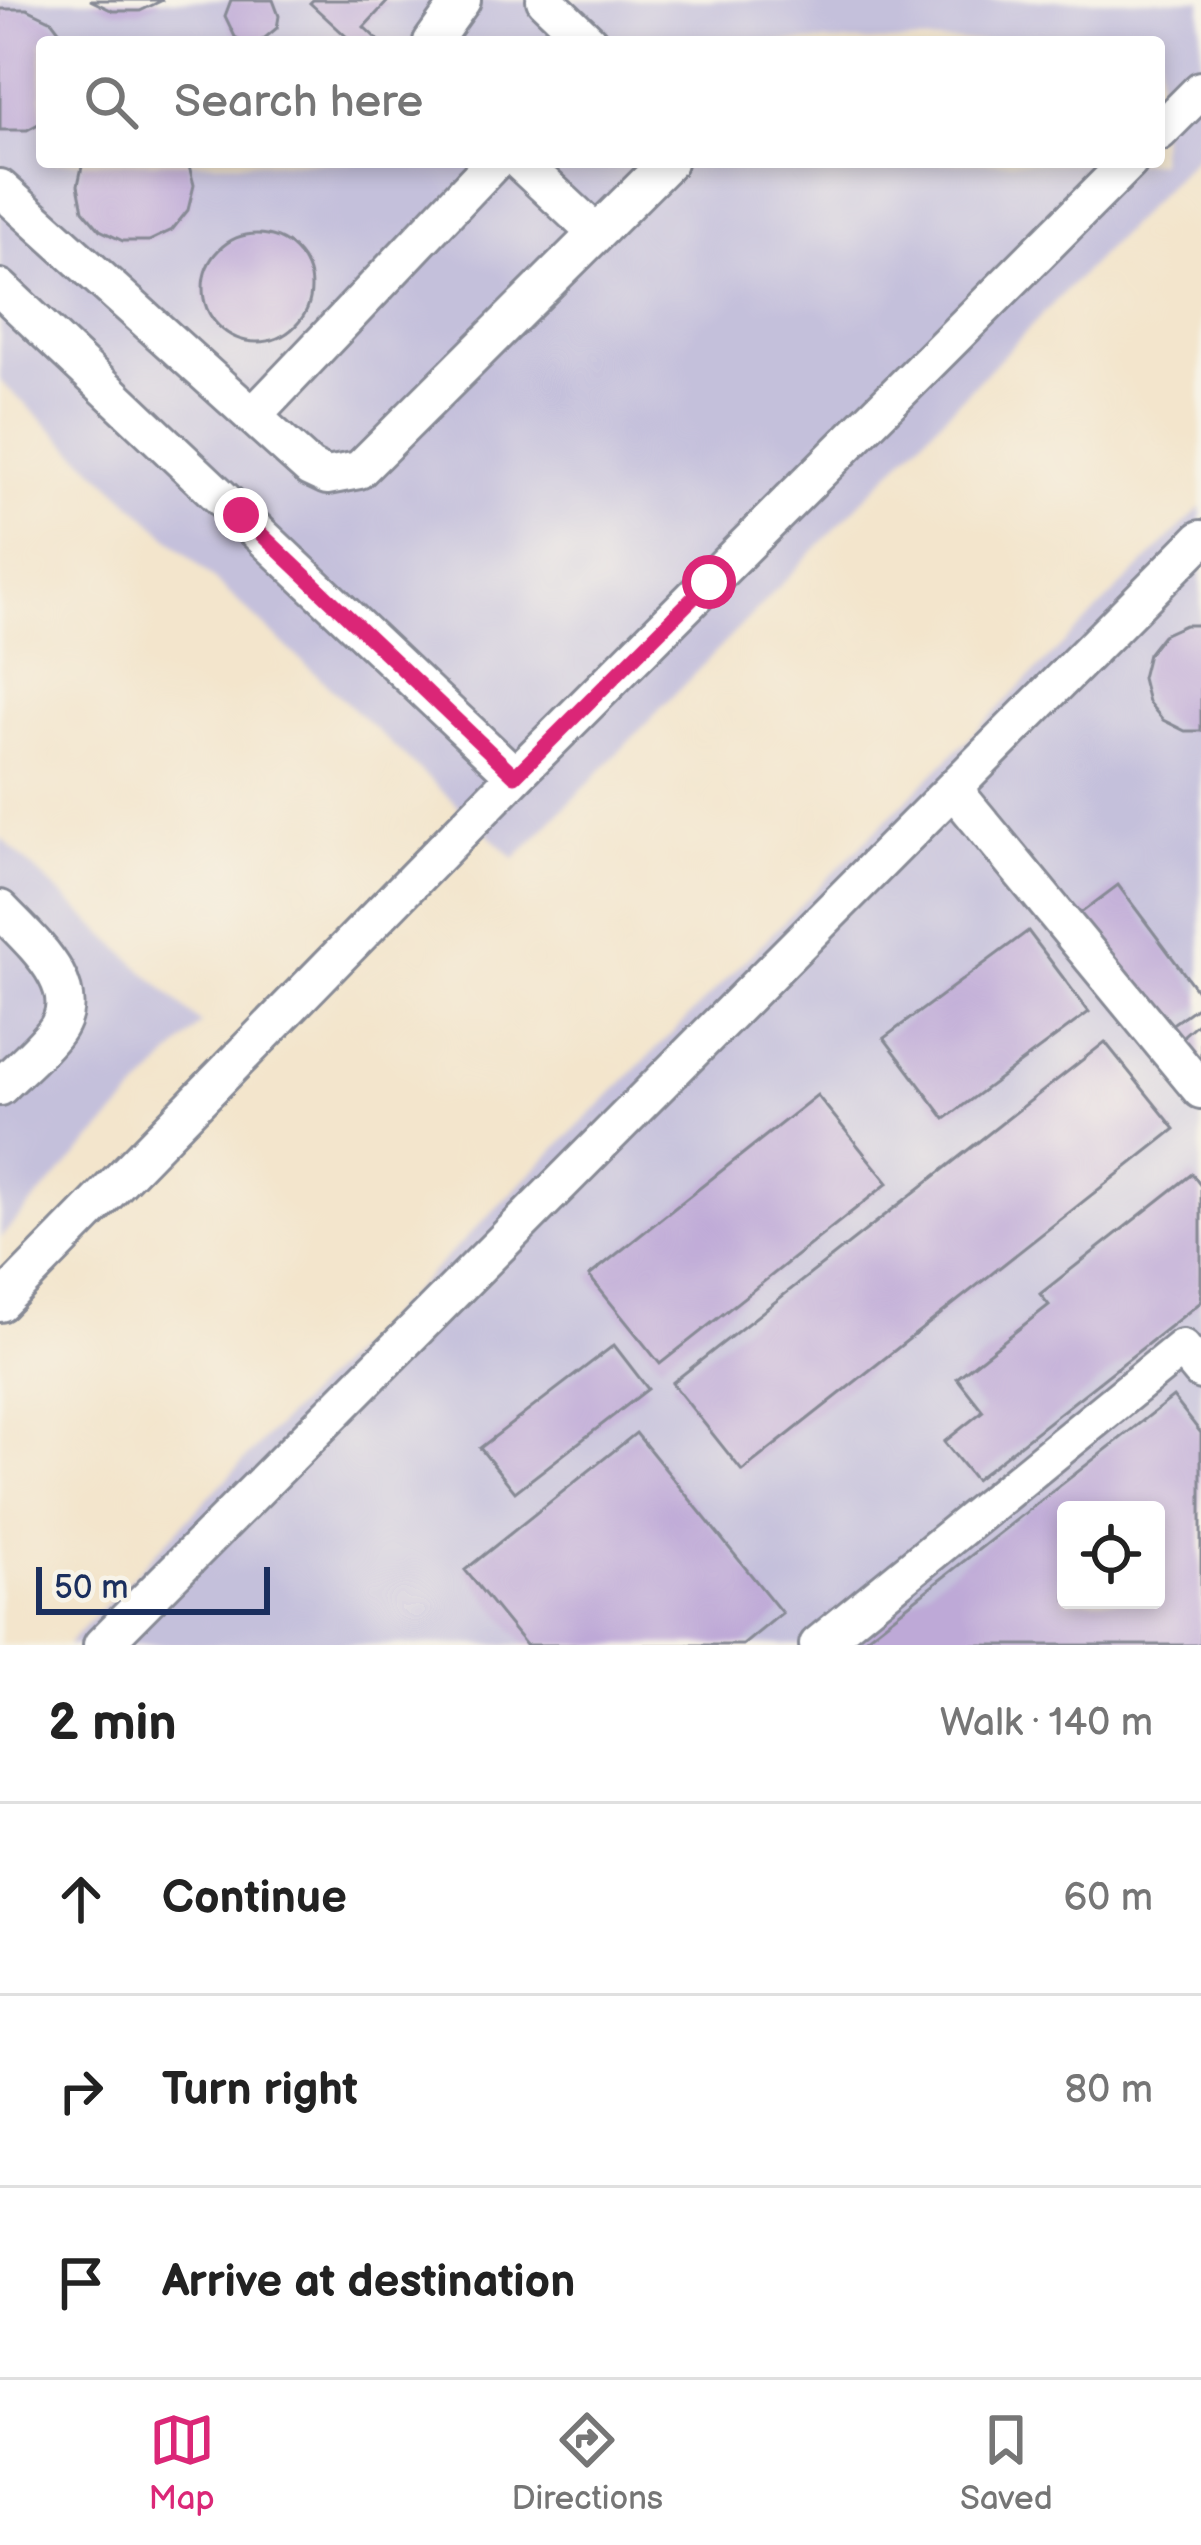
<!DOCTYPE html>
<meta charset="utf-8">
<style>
:root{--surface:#fff;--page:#f6f6f6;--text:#222;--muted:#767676;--line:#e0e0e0;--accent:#db2777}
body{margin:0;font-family:"Balsamiq Sans",sans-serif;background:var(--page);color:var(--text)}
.controls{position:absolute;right:36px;bottom:36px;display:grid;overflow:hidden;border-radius:12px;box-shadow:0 6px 18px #0003}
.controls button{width:108px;height:108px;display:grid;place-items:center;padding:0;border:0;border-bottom:3px solid var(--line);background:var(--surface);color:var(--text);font:60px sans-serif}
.scale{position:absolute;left:36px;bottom:30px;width:234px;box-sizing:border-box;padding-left:12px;border:6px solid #1b2f5e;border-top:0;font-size:33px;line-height:42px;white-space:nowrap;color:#1b2f5e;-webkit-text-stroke:9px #f7f3e8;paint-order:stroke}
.stop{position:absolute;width:36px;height:36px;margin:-27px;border:9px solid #db2777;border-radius:50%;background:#fff}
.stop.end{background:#db2777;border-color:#fff;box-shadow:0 3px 12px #0008}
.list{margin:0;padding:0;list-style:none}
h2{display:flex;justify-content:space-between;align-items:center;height:156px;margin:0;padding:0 48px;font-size:51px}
h2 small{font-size:39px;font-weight:400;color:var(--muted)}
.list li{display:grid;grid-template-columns:78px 1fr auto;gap:36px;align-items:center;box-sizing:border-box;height:192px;padding:0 48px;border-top:3px solid var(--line)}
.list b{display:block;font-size:45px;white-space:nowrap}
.list em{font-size:39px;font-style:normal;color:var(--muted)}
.icon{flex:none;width:66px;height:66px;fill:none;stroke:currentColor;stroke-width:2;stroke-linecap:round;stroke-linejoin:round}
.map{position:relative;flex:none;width:1201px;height:1645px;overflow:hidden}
.search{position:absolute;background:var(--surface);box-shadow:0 6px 18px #0003;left:36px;right:36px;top:36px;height:132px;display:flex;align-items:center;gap:30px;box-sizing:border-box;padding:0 42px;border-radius:12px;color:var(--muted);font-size:45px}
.sheet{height:732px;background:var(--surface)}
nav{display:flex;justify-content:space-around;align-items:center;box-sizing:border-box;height:168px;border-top:3px solid var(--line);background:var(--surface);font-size:33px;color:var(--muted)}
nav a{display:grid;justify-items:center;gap:6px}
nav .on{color:var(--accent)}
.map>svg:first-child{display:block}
.industrial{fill:#c4c0db;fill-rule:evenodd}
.building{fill:#bea9d7;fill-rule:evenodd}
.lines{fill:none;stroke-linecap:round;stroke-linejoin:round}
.minor-casing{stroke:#878a95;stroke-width:42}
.minor{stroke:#fff;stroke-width:36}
.route{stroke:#db2777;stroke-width:15}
</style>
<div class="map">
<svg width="1201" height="1645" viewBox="0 0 1201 1645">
<rect width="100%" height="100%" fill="#f7f3e8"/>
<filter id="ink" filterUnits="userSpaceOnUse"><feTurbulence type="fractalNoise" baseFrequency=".00833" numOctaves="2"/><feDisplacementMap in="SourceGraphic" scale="24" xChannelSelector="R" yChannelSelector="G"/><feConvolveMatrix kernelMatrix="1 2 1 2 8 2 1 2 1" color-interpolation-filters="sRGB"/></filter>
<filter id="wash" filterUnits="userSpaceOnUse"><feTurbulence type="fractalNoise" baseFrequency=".004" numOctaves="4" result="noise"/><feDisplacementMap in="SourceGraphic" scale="48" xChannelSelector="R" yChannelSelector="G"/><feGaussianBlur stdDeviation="2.7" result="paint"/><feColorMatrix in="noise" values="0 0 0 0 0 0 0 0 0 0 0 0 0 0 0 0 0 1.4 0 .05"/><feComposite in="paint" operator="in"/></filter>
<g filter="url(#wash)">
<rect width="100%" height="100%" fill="#f3e5cc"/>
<path class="industrial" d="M0 0H1201V151L515 859 0 381ZM42 42H1159V162H42Z
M1201 507V1645H67L277 1426ZM1066 1510H1156V1600H1066Z
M0 837 201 1024 0 1238Z"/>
<g id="blocks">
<path class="building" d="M90 0H163L140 11H113Z
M231 0H273L279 16 277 28 260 42H244L235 37 225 16Z
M313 0H389L364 27 380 42H344L348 38 310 3Z
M0 9H27L52 21 68 42H42V122L27 130H0Z
M83 162H188L194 185 188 210 172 230 149 241H123L100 230 83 210 78 185Z
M203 288a54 54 0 1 1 108 0a54 54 0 1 1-108 0Z
M1185 625H1201V731H1185L1163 720 1148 702 1142 678 1148 654 1163 635Z
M1118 885 1201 996V1004L1164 1030 1078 915Z
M1028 931 1089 1012 945 1119 884 1038Z
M1201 1020V1079L1181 1050 1184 1035Z
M1105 1042 1175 1129 742 1471 672 1383Z
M817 1095 888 1183 660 1364 589 1276Z
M1192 1174 1201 1186V1302L975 1480 944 1442 983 1411 957 1378 1049 1305 1040 1294Z
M614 1345 648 1389 515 1492 480 1448Z
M1173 1397 1201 1433V1645H857ZM1066 1510H1156V1600H1066Z
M636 1433 782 1613 743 1645H526L465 1570Z"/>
</g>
</g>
<g filter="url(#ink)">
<use href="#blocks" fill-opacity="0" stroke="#878a95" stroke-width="3"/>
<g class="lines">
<defs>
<path id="minor" d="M545 0 589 42
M432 42 462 0
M1159 132 1201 90
M520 162 596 233
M0 188 310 468 327 476 359 470 668 162
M0 288 515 776
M253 416 494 162
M953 789 1201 1090
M0 909C28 939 90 989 53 1034 38 1053 17 1070 0 1087
M0 1303 515 776 1129 162
M102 1645 1201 539
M818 1645 1182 1348 1201 1371"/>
</defs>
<use href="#minor" class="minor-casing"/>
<use href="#minor" class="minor"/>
</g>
</g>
<g class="lines" filter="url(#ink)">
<path class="route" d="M241 515 515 776 709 582"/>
</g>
</svg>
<div class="controls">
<button><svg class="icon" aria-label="locate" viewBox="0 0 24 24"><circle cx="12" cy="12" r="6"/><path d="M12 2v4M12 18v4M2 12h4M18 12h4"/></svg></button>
</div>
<div class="scale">50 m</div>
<div class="stop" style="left:709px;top:582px"></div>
<div class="stop end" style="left:241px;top:515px"></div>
<div class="search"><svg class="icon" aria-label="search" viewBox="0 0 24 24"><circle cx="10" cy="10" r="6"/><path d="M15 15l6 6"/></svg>Search here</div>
</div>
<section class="sheet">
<h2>2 min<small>Walk · 140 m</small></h2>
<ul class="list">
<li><svg class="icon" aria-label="ahead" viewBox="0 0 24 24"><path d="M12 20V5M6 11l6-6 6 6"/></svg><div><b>Continue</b></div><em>60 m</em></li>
<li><svg class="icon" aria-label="right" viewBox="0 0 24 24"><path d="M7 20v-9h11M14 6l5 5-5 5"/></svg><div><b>Turn right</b></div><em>80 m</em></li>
<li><svg class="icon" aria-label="arrive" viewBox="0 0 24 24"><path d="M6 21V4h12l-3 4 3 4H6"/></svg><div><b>Arrive at destination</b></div></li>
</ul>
</section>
<nav>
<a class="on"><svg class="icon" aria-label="map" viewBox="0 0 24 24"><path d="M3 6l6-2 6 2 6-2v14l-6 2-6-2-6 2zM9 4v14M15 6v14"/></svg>Map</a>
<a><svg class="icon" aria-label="directions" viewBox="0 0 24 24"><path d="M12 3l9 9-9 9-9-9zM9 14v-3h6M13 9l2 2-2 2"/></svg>Directions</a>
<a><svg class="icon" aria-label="saved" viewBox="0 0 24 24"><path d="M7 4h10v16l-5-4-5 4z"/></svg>Saved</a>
</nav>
